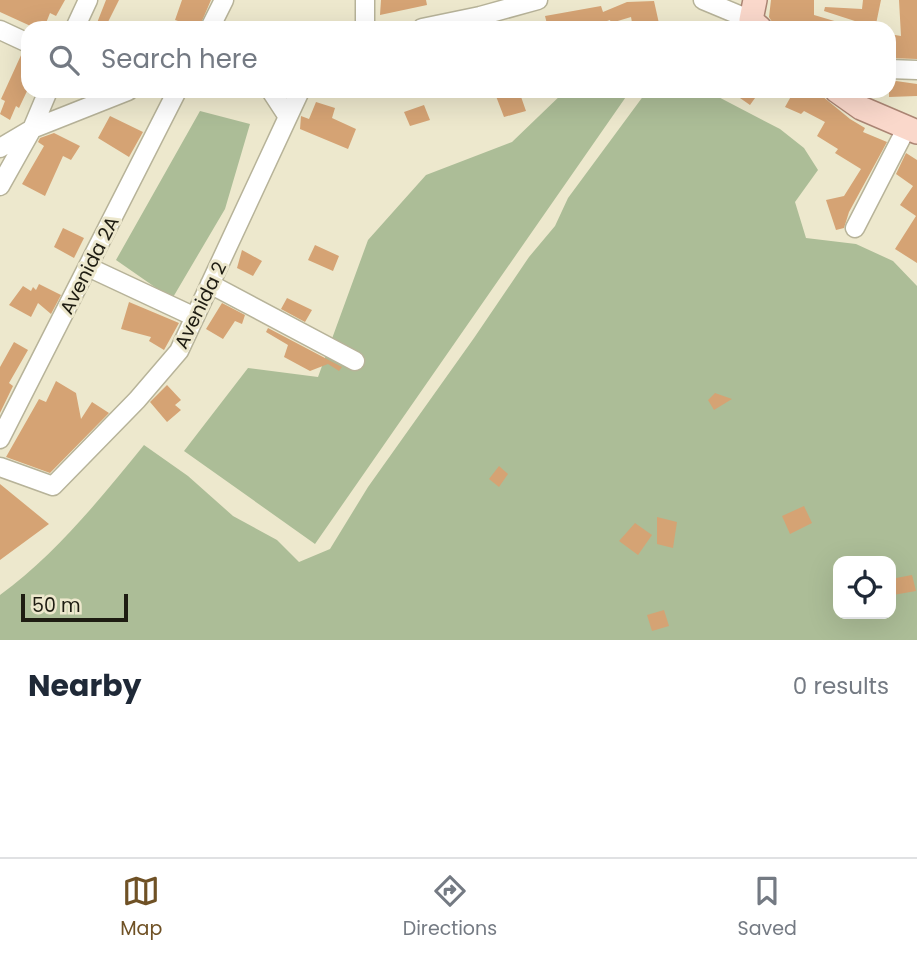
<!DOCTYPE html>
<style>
:root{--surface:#fff;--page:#f2f2f3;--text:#1f2937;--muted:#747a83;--line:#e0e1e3;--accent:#6f5125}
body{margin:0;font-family:Poppins,sans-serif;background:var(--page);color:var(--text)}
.controls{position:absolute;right:21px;bottom:21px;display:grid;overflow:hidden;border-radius:14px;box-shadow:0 7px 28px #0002}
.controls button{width:63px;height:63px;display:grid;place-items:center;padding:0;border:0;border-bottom:2px solid var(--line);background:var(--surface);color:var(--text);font:35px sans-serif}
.scale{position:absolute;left:21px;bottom:18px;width:107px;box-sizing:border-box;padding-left:7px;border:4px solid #1e1c12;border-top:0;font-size:19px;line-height:24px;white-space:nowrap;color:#1e1c12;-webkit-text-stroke:5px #ede8cd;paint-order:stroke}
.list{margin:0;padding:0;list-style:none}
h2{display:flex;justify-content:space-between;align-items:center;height:91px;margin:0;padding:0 28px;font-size:30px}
h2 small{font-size:23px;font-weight:400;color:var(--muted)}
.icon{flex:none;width:38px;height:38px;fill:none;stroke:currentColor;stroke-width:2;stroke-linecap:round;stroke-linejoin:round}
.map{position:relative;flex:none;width:917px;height:640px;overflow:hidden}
.search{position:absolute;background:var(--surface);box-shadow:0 7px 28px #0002;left:21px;right:21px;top:21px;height:77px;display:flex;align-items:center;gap:18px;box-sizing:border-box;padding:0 24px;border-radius:21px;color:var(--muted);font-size:26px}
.sheet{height:217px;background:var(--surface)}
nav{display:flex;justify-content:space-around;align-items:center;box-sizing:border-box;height:98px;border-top:2px solid var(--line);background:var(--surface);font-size:19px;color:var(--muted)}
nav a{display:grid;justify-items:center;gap:4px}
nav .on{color:var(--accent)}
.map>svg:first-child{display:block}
.green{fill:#acbd97;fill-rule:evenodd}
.building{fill:#d5a374}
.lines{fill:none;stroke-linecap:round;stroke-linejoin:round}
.minor-casing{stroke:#b7b399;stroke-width:21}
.major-casing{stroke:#ab8574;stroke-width:26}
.minor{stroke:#fff;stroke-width:18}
.major{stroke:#fad8cb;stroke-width:23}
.labels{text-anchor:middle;stroke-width:6;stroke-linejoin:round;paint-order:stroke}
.street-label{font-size:19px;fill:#1e1c12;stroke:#ede8cd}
</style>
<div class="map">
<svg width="917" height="640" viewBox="0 0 917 640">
<rect width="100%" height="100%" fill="#ede8cd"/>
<path class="green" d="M565 91H630L315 544 184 451 248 368 318 377 368 240 426 175 512 142Z
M647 91H707L780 129 804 148 818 170 795 202 806 238 856 244 893 261 917 286V640H0V595C56 554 101 498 144 445L188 476 233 516 277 540 299 562 330 549 368 487 474 338 529 257 555 226 568 198ZM838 561H891V614H838Z
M200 111 250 124 225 209 172 299 116 260Z"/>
<path class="building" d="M0 0H65L56 16 50 13 44 28H35L0 12Z
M106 0H119L105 28H95Z
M182 0H211L199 28 175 20Z
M381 0H426L427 5 380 15Z
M771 0H814V15L848 25 847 28H791V23L772 22 769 17Z
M863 0H881L876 24 861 23 824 11 825 7 862 9Z
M899 0H917V59L889 58V34L901 36Z
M654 1 660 28H633L631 17 611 23 610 20 586 28H548L545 16 601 6 603 12 627 2Z
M22 53 28 54V89L19 108 16 106 10 120 0 114 5 101 1 99Z
M889 80 917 84V96L889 97Z
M494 91H519L526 111 504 117Z
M730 91H760L750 105Z
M794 91H816L850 119 865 128 863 132 887 142 849 212 844 228 836 230 826 200 844 196 861 169 835 153 838 149 817 136 825 122 804 111 801 114 785 107Z
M316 102 335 108 332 118 356 129 348 149 300 129 301 116 309 119Z
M424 105 430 120 410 126 404 112Z
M110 116 143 132 129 157 98 138Z
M54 133 80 146 71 160 63 156 45 196 22 184 44 146 38 142 40 138Z
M906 153 917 160V263L895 249 916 216 900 205 913 186 896 174Z
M63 228 84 238 74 258 54 247Z
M315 245 339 256 333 271 308 260Z
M242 250 262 261 253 276 237 268Z
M39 284 61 295 51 314 38 303 31 317 9 305 23 286 31 291 33 287 36 290Z
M287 298 312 310 305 322 281 309Z
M129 302 179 323 164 350 149 341 151 337 121 329Z
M222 303 245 315 242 324 235 321 223 339 206 329Z
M268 328 342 367 339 371 328 364 310 371 284 357 288 345 266 332Z
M14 342 28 350 9 383 13 386 0 413V367Z
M56 381 76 393 81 419 92 402 109 413 50 473 6 457 39 399 46 402Z
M167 385 181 400 175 405 181 410 167 422 150 402Z
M715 393 732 399 714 410 708 400Z
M499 466 508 474 499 487 489 479Z
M0 484 49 524 0 560Z
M804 506 812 523 790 534 782 516Z
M657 517 677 522 673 548 657 544Z
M635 523 652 535 638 555 619 541Z
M912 575 916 591 893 595 891 579Z
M664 610 669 626 652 631 647 615Z"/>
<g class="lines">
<defs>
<path id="minor" d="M703 0 751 20
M75 28 88 0
M210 28 224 0
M365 28V0
M422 28 480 16 538 0
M0 30 28 43
M889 69 917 70
M271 91 288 117
M0 148 32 129 128 91
M0 186 32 129 48 91
M855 228 907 127
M88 267 195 317
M210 284 355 361
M0 439 177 91
M0 467 53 486 137 400 179 351 300 91"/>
<path id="major" d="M755 0 751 20 760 28
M837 91 861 108 917 132"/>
</defs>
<use href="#minor" class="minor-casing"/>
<use href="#major" class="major-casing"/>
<use href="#minor" class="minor"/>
<use href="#major" class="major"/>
</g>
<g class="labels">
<g class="street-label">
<text transform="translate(89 265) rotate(-63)" y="7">Avenida 2A</text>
<text transform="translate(200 305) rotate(-64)" y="7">Avenida 2</text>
</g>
</g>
</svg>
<div class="controls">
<button><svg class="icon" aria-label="locate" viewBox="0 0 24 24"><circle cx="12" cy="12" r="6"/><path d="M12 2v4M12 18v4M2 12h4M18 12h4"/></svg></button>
</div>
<div class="scale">50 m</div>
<div class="search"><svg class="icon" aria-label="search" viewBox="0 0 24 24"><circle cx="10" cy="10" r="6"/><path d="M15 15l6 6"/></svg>Search here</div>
</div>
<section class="sheet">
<h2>Nearby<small>0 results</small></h2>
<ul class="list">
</ul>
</section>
<nav>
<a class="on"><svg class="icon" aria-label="map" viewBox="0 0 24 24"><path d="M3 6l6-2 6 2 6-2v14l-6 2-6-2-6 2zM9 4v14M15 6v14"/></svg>Map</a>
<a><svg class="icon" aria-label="directions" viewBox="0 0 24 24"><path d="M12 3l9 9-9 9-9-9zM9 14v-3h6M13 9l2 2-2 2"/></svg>Directions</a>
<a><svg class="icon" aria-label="saved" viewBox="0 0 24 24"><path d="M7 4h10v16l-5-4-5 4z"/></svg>Saved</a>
</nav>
